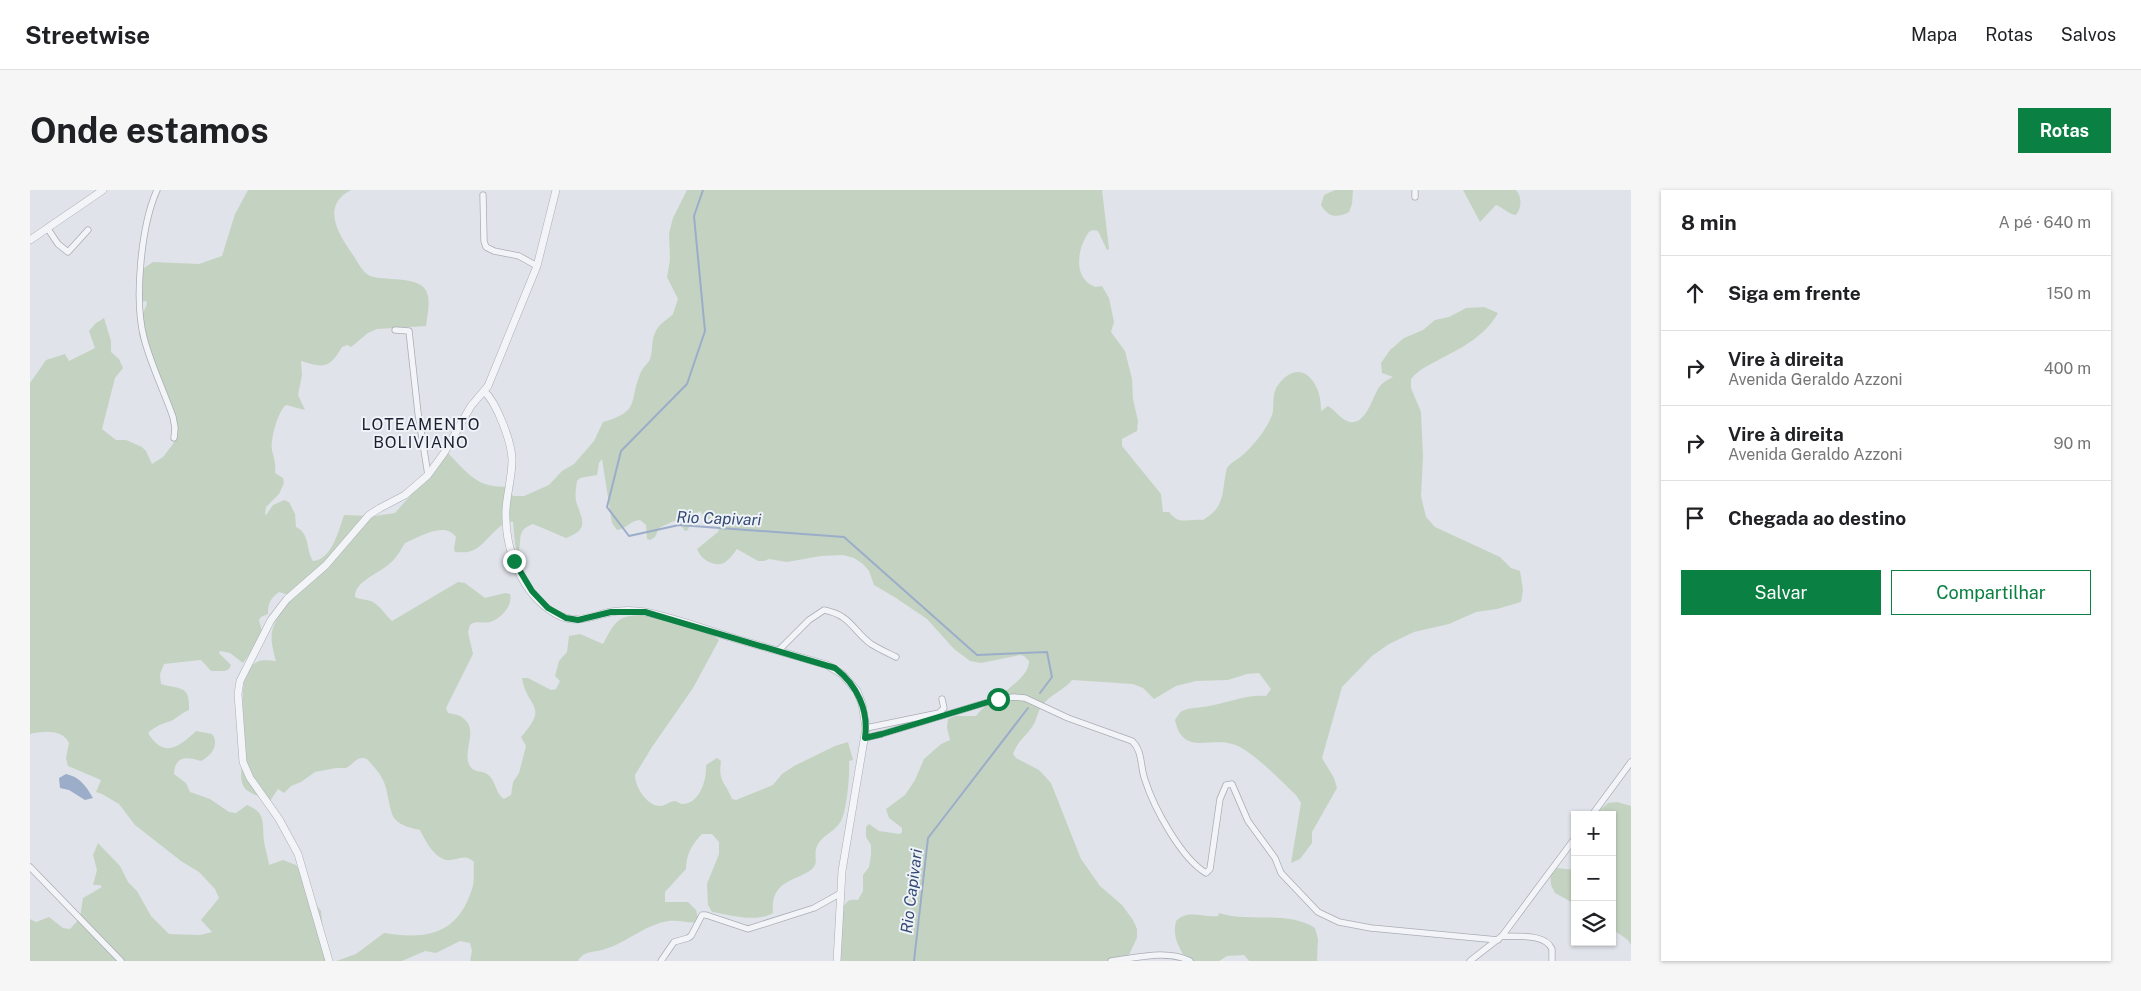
<!DOCTYPE html>
<html lang="pt">
<meta charset="utf-8">
<style>
:root{--surface:#fff;--page:#f6f6f6;--text:#202124;--muted:#757577;--line:#e0e0e0;--accent:#0b8043}
body{margin:0;font-family:"Public Sans",sans-serif;background:var(--page);color:var(--text)}
.controls{position:absolute;right:15px;bottom:15px;display:grid;overflow:hidden;border-radius:0px;box-shadow:0 1px 4px #0004}
.controls button{width:45px;height:45px;display:grid;place-items:center;padding:0;border:0;border-bottom:1px solid var(--line);background:var(--surface);color:var(--text);font:25px sans-serif}
.stop{position:absolute;width:15px;height:15px;margin:-11px;border:4px solid #0b8043;border-radius:50%;background:#fff}
.stop.end{background:#0b8043;border-color:#fff;box-shadow:0 1px 5px #0008}
.list{margin:0;padding:0;list-style:none}
h2{display:flex;justify-content:space-between;align-items:center;height:65px;margin:0;padding:0 20px;font-size:21px}
h2 small{font-size:16px;font-weight:400;color:var(--muted)}
.list li{display:grid;grid-template-columns:32px 1fr auto;gap:15px;align-items:center;box-sizing:border-box;height:75px;padding:0 20px;border-top:1px solid var(--line)}
.list b{display:block;font-size:19px;white-space:nowrap}
.list p{margin:0;font-size:16px;white-space:nowrap;color:var(--muted)}
.list em{font-size:16px;font-style:normal;color:var(--muted)}
.actions{display:flex;gap:10px;padding:15px 20px}
.actions a{flex:1;padding:11px 0;border:1px solid var(--accent);border-radius:0px;text-align:center;font-size:18px;color:var(--accent)}
.actions .main{background:var(--accent);color:#fff}
.icon{flex:none;width:28px;height:28px;fill:none;stroke:currentColor;stroke-width:2;stroke-linecap:round;stroke-linejoin:round}
.map{position:relative;flex:none;width:1601px;height:771px;overflow:hidden;border-radius:0px}
header{display:flex;align-items:center;gap:30px;box-sizing:border-box;height:70px;padding:0 25px;background:var(--surface);border-bottom:1px solid var(--line)}
header strong{font-size:24px}
nav{display:flex;gap:28px;margin-inline-start:auto;font-size:18px}
.intro{display:flex;align-items:center;justify-content:space-between;box-sizing:border-box;height:120px;padding:0 30px}
h1{margin:0;font-size:35px}
.button{padding:12px 22px;border-radius:0px;background:var(--accent);color:#fff;font-size:18px;font-weight:700}
main{display:flex;gap:30px;padding:0 30px}
aside{flex:1;background:var(--surface);border-radius:0px;box-shadow:0 1px 4px #0004}
.map>svg:first-child{display:block}
.green{fill:#c4d3c1}
.water{fill:#9badc9}
.lines{fill:none;stroke-linecap:round;stroke-linejoin:round}
.stream{stroke:#9badc9;stroke-width:2}
.minor-casing{stroke:#a9adb6;stroke-width:7}
.tertiary-casing{stroke:#a9adb6;stroke-width:8}
.minor{stroke:#f3f4f7;stroke-width:5.5}
.tertiary{stroke:#f3f4f7;stroke-width:7}
.route{stroke:#0b8043;stroke-width:6}
.labels{text-anchor:middle;stroke-width:4;stroke-linejoin:round;paint-order:stroke}
.neighbourhood-label{font-size:16px;letter-spacing:1px;fill:#1b2031;stroke:#eff2f6}
.water-label{font-size:16px;font-style:italic;fill:#334a74;stroke:#eff2f6}
</style>
<header>
<strong>Streetwise</strong>
<nav><a>Mapa</a><a>Rotas</a><a>Salvos</a></nav>
</header>
<div class="intro"><h1>Onde estamos</h1><a class="button">Rotas</a></div>
<main>
<div class="map">
<svg width="1601" height="771" viewBox="0 0 1601 771">
<rect width="100%" height="100%" fill="#e0e3e9"/>
<path class="green" d="M218 0H321C290 16 309 45 323 65 328 72 332 82 340 86 354 91 386 86 395 99 402 109 397 125 396 136L347 139 338 143 321 157 317 155 312 157C299 179 294 178 271 171L272 185 268 205 275 220 256 215C248 221 240 250 242 260 244 269 246 274 245 283L253 288 254 293 249 304 236 317 235 324 236 325 243 315 254 310 259 312 265 324 266 337C280 343 276 361 283 371 302 370 309 339 314 325L345 326 365 323 418 263C440 286 449 300 484 296L480 302 483 306H494L519 295 532 281 544 274 564 251 573 232C612 221 598 211 611 182 613 177 618 174 620 169 623 161 621 151 625 143 629 133 636 131 643 124L648 109 637 87 640 70 639 43 643 28 657 0H1072L1079 59 1077 60 1068 41 1063 40 1059 42C1050 54 1044 77 1055 90 1057 93 1062 95 1065 97L1072 96 1079 108 1084 132 1081 142 1095 161 1102 189 1103 209 1108 231 1107 241 1092 249V256L1131 304 1133 322H1139C1150 336 1156 328 1173 330 1197 316 1191 301 1197 278 1202 271 1209 269 1215 263 1221 257 1228 249 1233 242 1236 237 1242 228 1243 221 1244 212 1242 203 1248 195 1271 165 1292 193 1291 221L1298 216C1305 220 1310 228 1317 231 1336 239 1343 204 1350 196 1353 192 1359 189 1363 187L1352 183 1351 173 1360 160 1374 148 1393 140 1405 130 1419 127 1436 118 1454 117 1468 123C1456 145 1432 158 1410 169 1400 175 1389 179 1381 189V198L1391 222 1393 267 1391 306 1396 327 1405 337 1470 367 1481 378 1490 381 1493 400 1491 412 1467 419 1446 422 1419 434 1384 442 1359 454 1342 466 1312 497 1292 568 1304 588 1307 598 1282 642V653L1270 669 1261 673 1271 613 1266 605C1252 592 1220 558 1202 554 1178 547 1153 566 1145 530 1147 527 1149 523 1152 521 1161 517 1170 518 1179 516 1197 513 1217 504 1236 506L1241 499 1229 483 1217 484 1198 490 1166 491 1146 496 1124 509 1113 498 1103 494 1042 490C1035 499 1024 503 1015 512 1009 518 1008 524 1005 532 999 544 987 551 983 564L986 568 1009 580 1021 593 1051 669 1070 696 1092 715 1103 730 1107 739V748L1096 771H810C809 756 805 723 817 712 820 709 824 710 828 710L833 701V685L839 677 841 665V655L836 647V637L839 634 849 641 870 644 872 642V638L859 628 856 619 875 605 885 590 894 569 911 554 920 550 917 538 918 529 925 526H946C959 508 999 492 999 471L994 466 990 465 951 473 940 471 924 459 897 429 866 408 844 395 839 381 833 374 824 368 813 365 791 366 757 372 739 369 734 371H728L707 359C698 371 693 379 677 371 672 368 669 364 667 359L688 342 691 333 675 328 670 321 662 326 658 340 655 341 649 333 644 331 629 338 625 347 620 350 617 349 616 335 610 330C600 330 597 339 587 340L582 333 572 269 569 273 567 285 550 288 547 291C546 297 545 304 546 311 552 330 560 339 536 348L503 334C485 341 493 349 488 365L485 354 483 332C469 329 456 357 441 361 437 363 430 362 425 362L424 359 426 347C414 331 390 347 375 353 370 361 366 369 358 375 349 383 324 392 325 407 331 410 335 409 341 411 350 415 355 425 362 431L428 392 435 393 455 408 475 403 480 404C483 416 471 429 460 432 452 434 446 430 440 435L438 442 443 464 416 518 418 523C423 524 430 525 433 528 450 541 431 561 440 576 444 583 451 580 457 584 466 590 465 603 474 609L481 605 483 592 489 583 496 556 491 547C520 514 497 519 492 488H498L521 500 526 499 530 491 525 486 529 471 537 462 539 446 550 444 573 454C577 447 581 437 588 431 609 415 662 437 684 446L689 450 663 498 622 557 605 585C605 597 617 616 630 616 635 616 640 611 645 611 647 611 650 614 652 614 670 614 677 589 676 575L687 568 691 571C688 592 695 591 702 609L706 610 743 595 752 584 764 576 805 556 818 552 823 570 819 571C820 584 817 620 811 631 806 641 791 646 787 656 784 662 787 670 785 675 777 691 739 685 743 723 726 733 701 725 682 722L678 715 677 694 689 664V652L682 644H672C662 654 656 665 656 679L635 702V712H658L666 720 669 732C659 734 650 730 639 731 616 734 596 753 575 759 564 763 554 760 548 771H440L442 761 440 753 430 751 406 763 395 761 372 771H306L326 764 354 743C397 750 428 744 442 699 445 691 443 680 444 672 434 661 423 674 413 669 402 664 395 650 390 640 381 638 371 636 365 629 360 624 358 603 355 595 352 585 344 577 337 569 327 565 324 574 316 578H306L285 582 271 592 261 596 254 603 248 599 240 611C233 607 218 604 214 597 207 586 215 568 215 556 216 536 204 483 227 472 233 469 239 471 246 471 237 440 242 437 259 410V405L249 402C240 409 238 413 238 424L231 427 229 430 232 441 231 448 213 473 200 463 190 461 189 463 201 475 199 479 195 481H181L171 470 134 474 130 484 131 494C150 500 160 494 159 520 153 522 147 528 141 531 131 534 126 536 118 543 134 569 149 557 166 541L182 544 184 547C188 558 180 566 171 571 156 566 145 566 144 584L156 593 160 602 180 609 199 622 206 623 217 615C237 623 232 634 234 651 235 659 238 667 239 675L253 670 266 675 273 685 283 710 291 721 296 771H0V729L6 732 19 727 33 738 40 739 50 728 53 708 72 697 70 695H63L67 680 63 665 68 653 90 676 98 692 107 701 121 726 139 744 170 745 182 742 171 730 189 708 185 699 169 682 151 671 105 635 89 614 72 604 66 602 71 590 38 576 36 568 39 553C32 539 13 541 0 544V193L16 170 35 164 39 171 65 158 59 141 66 133 74 128 81 151V162L89 169 93 178 85 188 72 239 86 250H96L112 257 116 261 122 274 133 267 143 254 147 243 146 228 109 145 111 127 117 114 116 111 111 112 109 86 114 78 123 72 169 74 192 66 205 24Z
M1323 0 1322 14 1319 22C1308 28 1298 28 1291 15L1294 5 1305 0Z
M1433 0H1486C1492 7 1492 17 1486 25 1478 24 1474 18 1466 15L1450 32Z
M1587 612 1601 616V755L1598 750 1582 739V625H1564L1578 613Z
M1527 678 1545 680V714L1525 703 1521 695 1520 681Z
M1189 723C1221 733 1257 720 1285 738L1288 749 1287 771H1219L1214 765 1197 766 1189 771H1157C1149 757 1142 747 1146 731 1158 719 1173 728 1188 726Z"/>
<path class="water" d="M36 584C50 587 56 596 63 608L55 610 39 600 30 598 29 588Z"/>
<g class="lines">
<path class="stream" d="M673 0 664 26 675 141 657 194 591 261 577 317 599 346 649 335 814 347 947 465 1017 462 1022 487 1010 503
M884 771 898 648 998 518"/>
<defs>
<path id="minor" d="M127 0C111 36 104 110 114 148 121 175 134 201 143 227L145 238 144 248
M453 5 454 51 456 57 464 61 489 66 507 76
M1385 7V0
M18 39 28 54 38 62 58 40
M365 140 379 141 388 223 398 285
M749 460 779 430 794 420C821 425 823 441 841 454 849 459 858 463 866 467
M836 538 909 523 914 518 912 509
M835 548 852 544 968 509 984 507 995 508 1038 528 1102 551C1113 561 1110 577 1115 590 1124 618 1151 668 1176 683L1180 679 1190 609 1196 595 1202 594 1218 631 1245 668 1251 683 1288 722 1309 732 1341 738 1468 750
M1562 625 1601 572
M0 677 91 771
M1472 746C1487 747 1515 743 1522 759V771
M631 771 644 752 658 748 661 746 672 725H676L718 739 784 718 811 703
M1081 771C1107 768 1136 759 1160 771
M1440 771 1472 746 1545 648"/>
<path id="tertiary" d="M0 50 73 0
M454 201C467 213 482 253 482 270 482 287 477 303 476 319 474 358 491 404 526 424 546 435 561 426 581 422 592 420 604 420 615 422 645 428 674 439 703 448 734 457 766 466 797 475L812 484 827 501 832 514 836 538 812 681 807 771
M299 771 268 664 249 629 220 588 213 572 208 504 210 491 241 430 257 409 296 375 339 325 350 318 375 305 398 285 414 263 441 216 458 196 507 76 526 0"/>
</defs>
<use href="#minor" class="minor-casing"/>
<use href="#tertiary" class="tertiary-casing"/>
<use href="#minor" class="minor"/>
<use href="#tertiary" class="tertiary"/>
</g>
<g class="lines">
<path class="route" d="M484 371 502 401 518 418 536 428 548 430 581 422H615L805 478C827 495 839 520 835 548L852 544 968 509"/>
</g>
<g class="labels">
<g class="neighbourhood-label">
<text x="391" y="240">LOTEAMENTO<tspan x="391" dy="18">BOLIVIANO</tspan></text>
</g>
<g class="water-label">
<text transform="translate(689 328) rotate(2)" y="6">Rio Capivari</text>
<text transform="translate(881 701) rotate(-83)" y="6">Rio Capivari</text>
</g>
</g>
</svg>
<div class="controls">
<button>+</button>
<button>−</button>
<button><svg class="icon" aria-label="layers" viewBox="0 0 24 24"><path d="M12 4l9 5-9 5-9-5zM3 14l9 5 9-5"/></svg></button>
</div>
<div class="stop" style="left:968px;top:509px"></div>
<div class="stop end" style="left:484px;top:371px"></div>
</div>
<aside>
<h2>8 min<small>A pé · 640 m</small></h2>
<ul class="list">
<li><svg class="icon" aria-label="ahead" viewBox="0 0 24 24"><path d="M12 20V5M6 11l6-6 6 6"/></svg><div><b>Siga em frente</b></div><em>150 m</em></li>
<li><svg class="icon" aria-label="right" viewBox="0 0 24 24"><path d="M7 20v-9h11M14 6l5 5-5 5"/></svg><div><b>Vire à direita</b><p>Avenida Geraldo Azzoni</p></div><em>400 m</em></li>
<li><svg class="icon" aria-label="right" viewBox="0 0 24 24"><path d="M7 20v-9h11M14 6l5 5-5 5"/></svg><div><b>Vire à direita</b><p>Avenida Geraldo Azzoni</p></div><em>90 m</em></li>
<li><svg class="icon" aria-label="arrive" viewBox="0 0 24 24"><path d="M6 21V4h12l-3 4 3 4H6"/></svg><div><b>Chegada ao destino</b></div></li>
</ul>
<div class="actions"><a class="main">Salvar</a><a>Compartilhar</a></div>
</aside>
</main>
